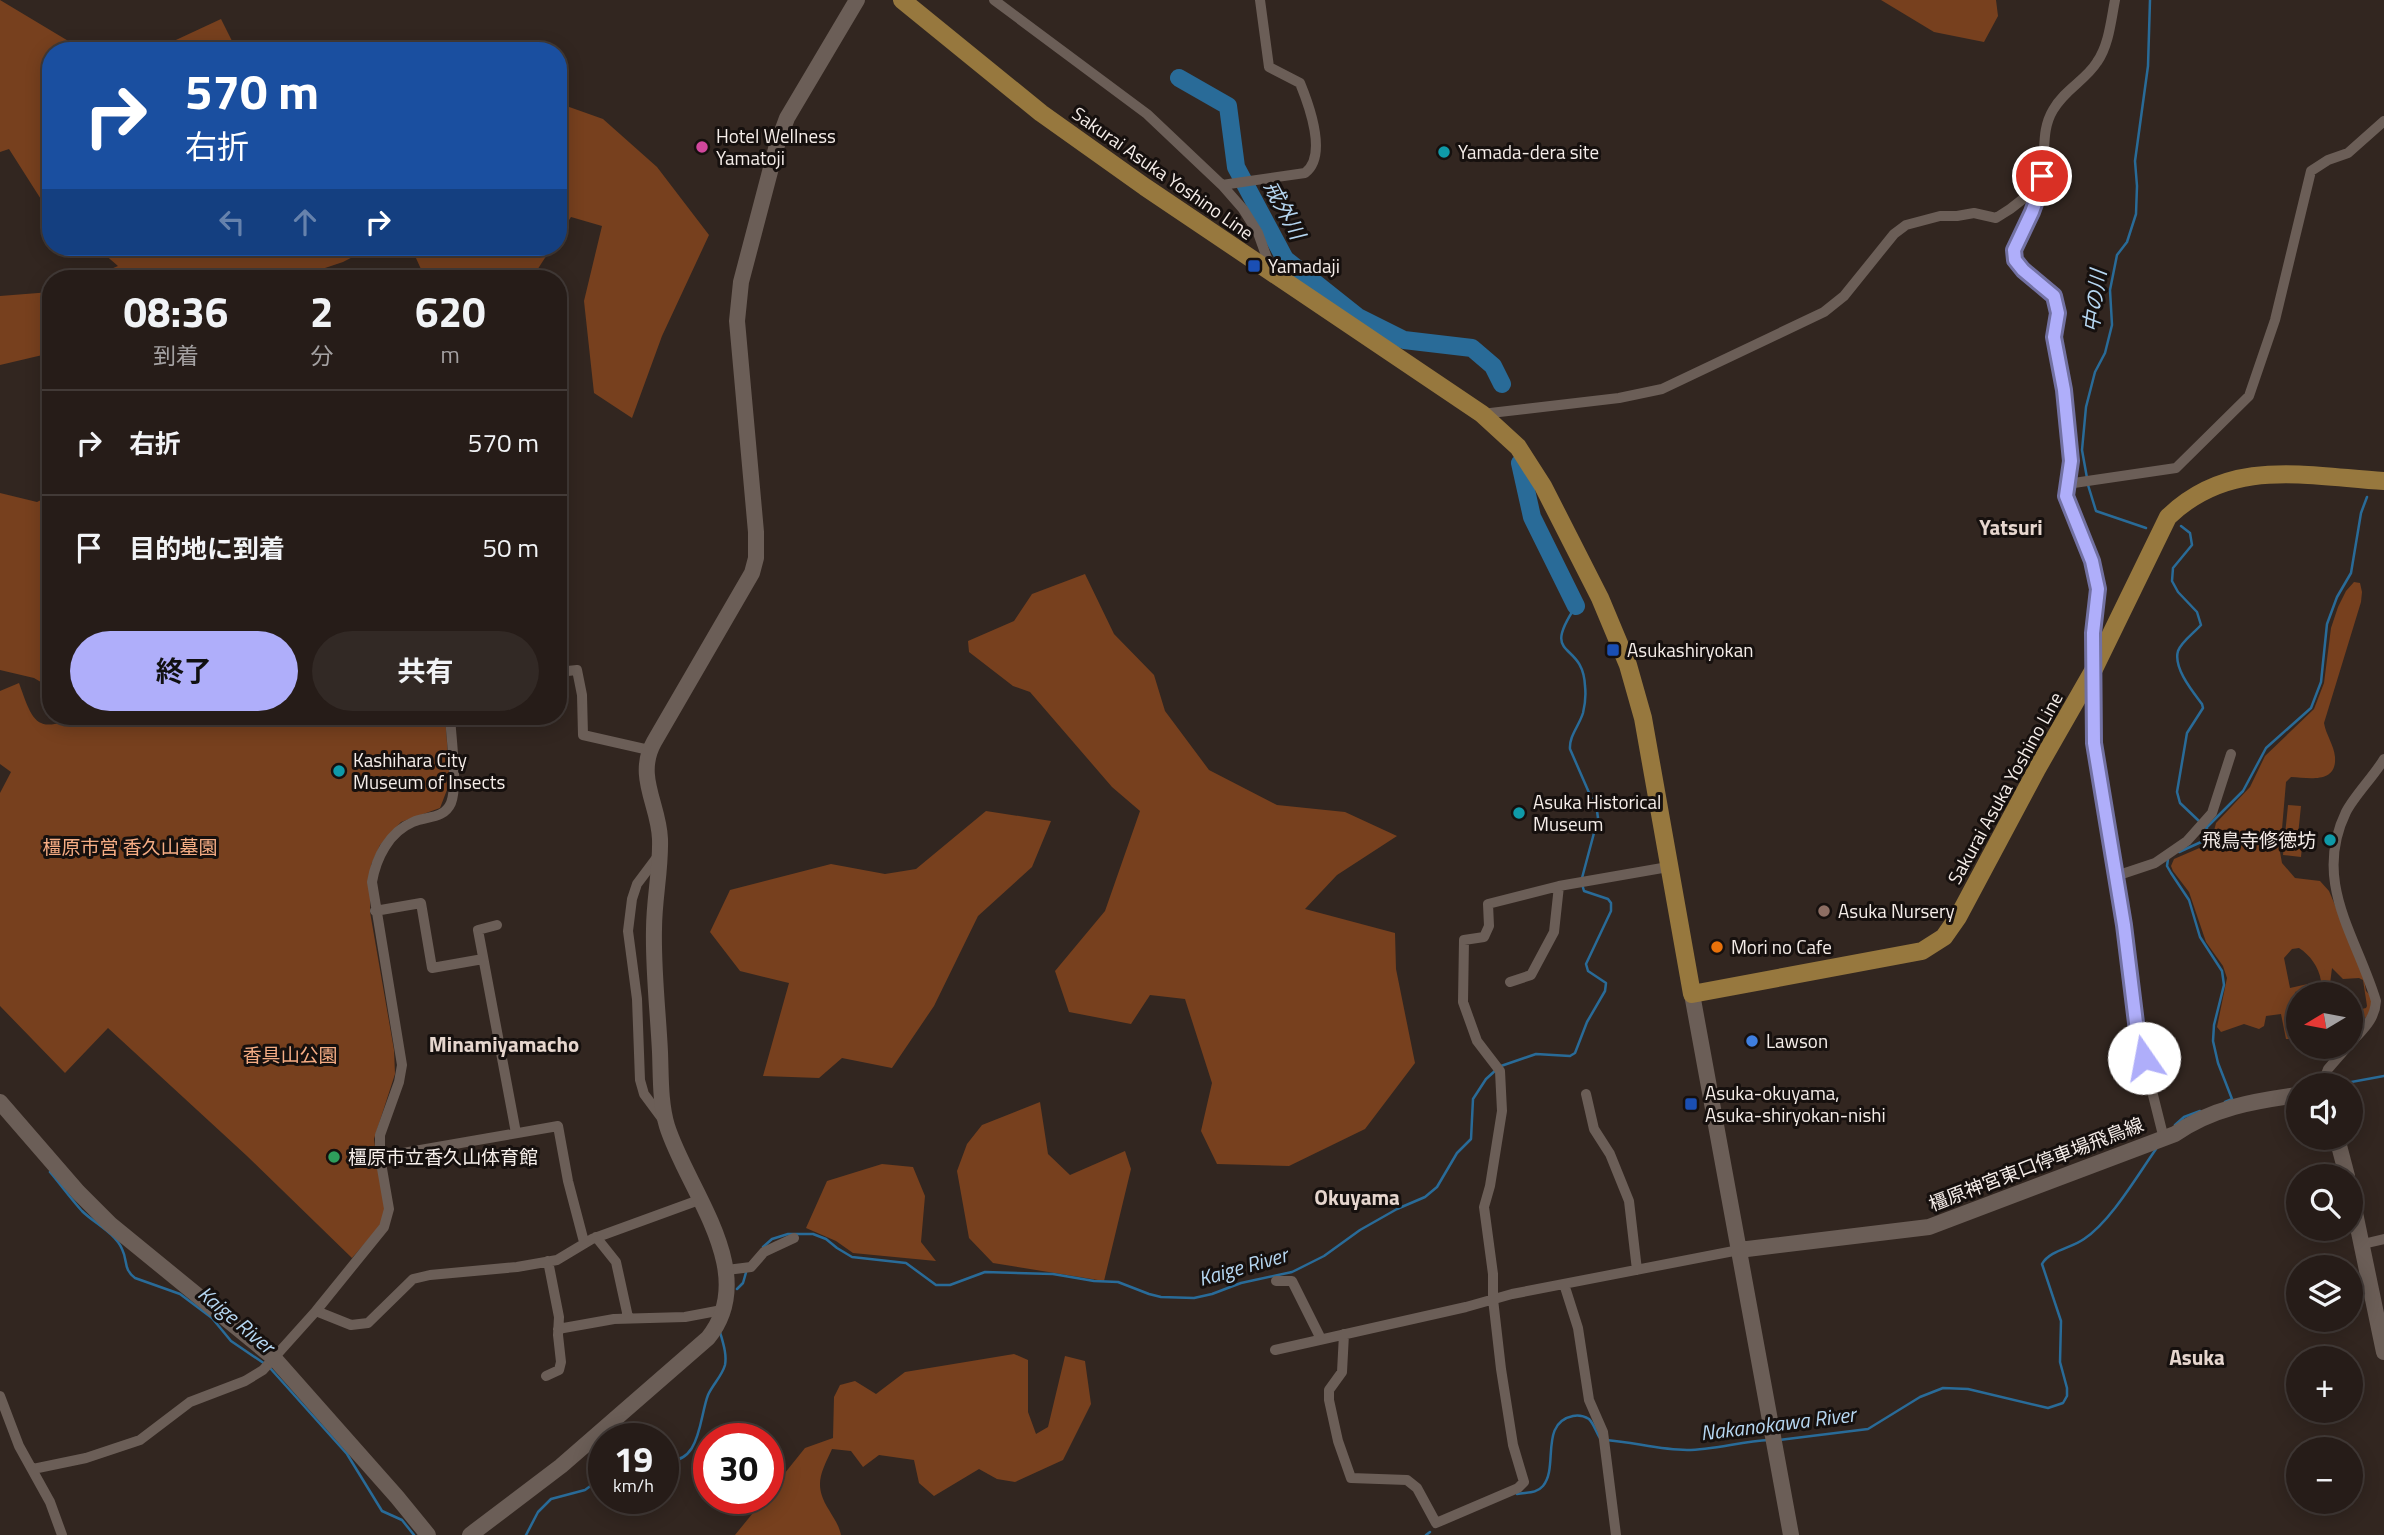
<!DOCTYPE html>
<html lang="ja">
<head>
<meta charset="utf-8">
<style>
	body { margin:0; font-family:"Titillium Web","Noto Sans JP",sans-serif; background:#322925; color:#f1f3f6; height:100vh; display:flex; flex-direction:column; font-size:26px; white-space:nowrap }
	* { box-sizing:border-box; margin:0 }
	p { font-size:23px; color:#a4a1a2 }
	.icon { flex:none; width:38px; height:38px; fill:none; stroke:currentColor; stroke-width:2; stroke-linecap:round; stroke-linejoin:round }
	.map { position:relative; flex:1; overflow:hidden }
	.side { position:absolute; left:42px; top:270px; width:525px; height:455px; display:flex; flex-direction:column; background:#261c18; border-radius:28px; box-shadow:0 4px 18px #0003,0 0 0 2px #423a37 }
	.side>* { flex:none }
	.banner { position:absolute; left:42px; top:42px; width:525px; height:214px; border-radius:28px; box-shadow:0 4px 18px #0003,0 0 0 2px #423a37; background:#1a4fa0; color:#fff; overflow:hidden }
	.needle { width:46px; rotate:260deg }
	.controls { position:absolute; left:2286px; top:982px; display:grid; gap:14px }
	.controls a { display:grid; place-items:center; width:77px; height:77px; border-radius:50%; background:#261c18; box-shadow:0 4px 18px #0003,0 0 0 2px #423a37; font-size:35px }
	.speed { position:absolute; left:588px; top:1423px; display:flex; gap:14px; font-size:35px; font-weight:700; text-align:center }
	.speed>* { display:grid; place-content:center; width:91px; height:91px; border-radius:50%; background:#261c18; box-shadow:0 4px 18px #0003,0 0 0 2px #423a37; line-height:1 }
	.speed small { font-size:18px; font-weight:400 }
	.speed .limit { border:10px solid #d22; background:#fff; color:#111 }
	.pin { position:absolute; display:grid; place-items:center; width:60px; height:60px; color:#fff; margin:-30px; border:4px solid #fff; border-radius:50%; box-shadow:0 2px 7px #0007 }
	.me { position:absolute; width:77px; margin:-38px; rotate:348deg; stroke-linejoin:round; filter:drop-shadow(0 0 5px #0008) }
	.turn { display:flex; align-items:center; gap:24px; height:147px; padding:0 28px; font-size:32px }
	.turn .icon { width:91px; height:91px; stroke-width:2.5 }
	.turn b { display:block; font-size:49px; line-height:60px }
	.lanes { display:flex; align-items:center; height:66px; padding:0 28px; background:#0003; justify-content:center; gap:35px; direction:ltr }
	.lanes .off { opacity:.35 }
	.eta { display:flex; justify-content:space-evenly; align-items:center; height:119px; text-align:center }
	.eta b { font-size:42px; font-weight:700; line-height:49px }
	.primary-button { display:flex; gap:14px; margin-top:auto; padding:14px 28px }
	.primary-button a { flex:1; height:80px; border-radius:42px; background:#afaefa; color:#111; font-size:28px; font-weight:700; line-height:80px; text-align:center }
	.primary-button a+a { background:#322925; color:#f1f3f6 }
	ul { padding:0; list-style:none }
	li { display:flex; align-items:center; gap:21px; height:105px; padding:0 28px; border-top:2px solid #423a37 }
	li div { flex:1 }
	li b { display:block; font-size:26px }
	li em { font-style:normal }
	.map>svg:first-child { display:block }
</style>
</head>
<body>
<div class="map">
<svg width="2384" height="1535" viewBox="0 0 2384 1535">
	<rect width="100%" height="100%" fill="#322620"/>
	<path fill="#77401e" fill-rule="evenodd" d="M0,0L85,51H51V210L44,204L9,149L0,152Z
		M1881,0H1996L1998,16L1984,42L1934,32Z
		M221,19L237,51H148L163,46Z
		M558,103L603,119L657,167L709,235L662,336L632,418L594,393L584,301L602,226L571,217L558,237Z
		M96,247H372L343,262L304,275L305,278H89L118,266Z
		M411,247H552L532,278H425Z
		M51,292V353L0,365V296Z
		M0,493L37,502L51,495V688L34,678L0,670Z
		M1085,574L1114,634L1154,675L1165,711L1209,770L1277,805L1345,812L1397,836L1337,875L1305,909L1395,933L1396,969L1415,1063L1365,1129L1289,1166L1217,1164L1201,1131L1212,1083L1185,999L1150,995L1131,1024L1069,1012L1055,971L1105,911L1140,811L1112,787L1030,692L1013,686L969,652L968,641L1014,621L1032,594Z
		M2354,582L2360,583L2362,592L2361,602L2324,723C2326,735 2334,745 2335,757C2337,784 2309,778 2291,777L2286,782L2280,852L2282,863L2295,878L2320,881L2329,891L2362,968L2366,991L2371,996L2372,1009L2350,1039V1006L2357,1010L2366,1008L2367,1006L2363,980L2359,978L2343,979L2332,968L2330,984L2295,992L2298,1009V1039H2286L2281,1014L2266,1016L2264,1026L2259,1029L2244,1024L2221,1032L2217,1027L2227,978L2223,966L2206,942L2189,892L2173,871L2171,866L2174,859L2211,843L2216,823L2250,787L2265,756L2314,709L2324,683L2331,628L2338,607L2346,591ZM2299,948C2310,955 2319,967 2321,981L2290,988L2284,958L2292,949Z
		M19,683C33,722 36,735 78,716H445L450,782L440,808L401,822L380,845L371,865L370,912L394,1050L395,1074L374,1139L378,1170L387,1209L379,1227L352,1258L247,1156L108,1028L65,1073L0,1006V793L11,772L0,764V691Z
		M2288,805L2301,806L2298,835L2303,836L2301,857L2283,855Z
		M986,811L1051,821L1032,867L978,916L934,1006L892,1068L842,1058L819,1078L763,1076L789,983L740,971L710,932L730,890L831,864L885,874L916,869Z
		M1040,1102L1048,1154L1070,1175L1125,1151L1131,1169L1104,1281L993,1263L969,1238L957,1171L967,1144L982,1125Z
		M882,1164L913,1167L925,1196L921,1242L936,1261L853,1253L836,1241L806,1228L827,1181Z
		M1014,1354L1028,1360V1412L1036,1434L1048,1427L1065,1356L1085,1361L1091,1404L1063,1460L1015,1482L997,1479L979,1469L934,1496L919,1483L914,1460L879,1455L863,1467L851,1451L832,1449C821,1473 813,1485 829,1510C834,1519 839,1525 841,1535H735L765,1498H768V1494L805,1448L833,1438L834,1397L840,1385L855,1381L876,1394L905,1372Z"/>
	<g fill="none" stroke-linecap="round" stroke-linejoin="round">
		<path stroke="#296b98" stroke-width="2.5" d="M2087,478L2082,450L2086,407L2095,372L2105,353L2112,325L2110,290L2117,255L2127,242L2136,214L2137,186L2135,161L2148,66L2150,0
			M2088,485L2096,511L2146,528
			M2181,526L2190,533L2192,545L2173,568L2172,581L2178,592L2197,612L2201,625C2195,632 2181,642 2178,651C2173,668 2193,692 2202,704L2203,708L2187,733L2177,792L2180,803L2199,821
			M1576,606C1539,661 1583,639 1585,686C1586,695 1585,705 1583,713C1579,726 1569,736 1570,749L1597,811L1598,818L1582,878
			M2207,827L2243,791L2266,748L2311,708L2321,682L2327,624L2337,597L2351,573L2361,513L2367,497
			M2179,852L2210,838V833L2204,825
			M2168,859L2167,866L2171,873L2189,900L2200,937L2222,971L2224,985L2214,1025L2213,1041L2218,1063L2232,1099L2225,1102
			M1501,1066L1536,1054L1570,1056L1575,1053L1587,1022L1605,991L1606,983L1588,971L1586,964L1611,911V903L1608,899L1584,891L1582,884
			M2335,1085L2384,1076
			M2175,1125L2184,1117L2200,1111
			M50,1172C61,1185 71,1199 82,1211C94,1223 115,1233 122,1249C128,1261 123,1269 135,1278L180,1294L212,1318L231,1341L265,1364
			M763,1247L772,1239L788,1234H813L826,1239L837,1248L852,1257L906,1263L936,1285H950L985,1272L1053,1274L1094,1281L1118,1282L1149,1294L1161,1297L1194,1298L1212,1294L1241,1283L1292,1272L1324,1256L1360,1230L1397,1209L1425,1197L1437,1187L1457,1153L1471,1139L1473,1099L1486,1079L1496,1070
			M737,1289L743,1283L747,1269
			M270,1368L347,1454L382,1511L402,1520L414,1535
			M1606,1440C1634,1442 1659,1450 1687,1450C1714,1450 1742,1441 1769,1440
			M1779,1440L1868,1429L1920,1397L1943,1388L1968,1389L2048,1408L2063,1403L2067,1396V1388L2060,1362L2061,1321L2042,1264C2050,1250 2072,1248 2084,1239C2111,1221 2137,1176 2156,1149
			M663,1460C701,1467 699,1418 708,1395C713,1384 722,1376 725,1365C727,1354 723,1343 720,1332
			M1517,1494C1527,1492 1536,1494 1543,1486C1559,1467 1539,1423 1573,1416C1578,1415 1584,1416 1589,1419C1594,1424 1596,1432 1600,1438
			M526,1535L538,1512L551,1499L585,1490L604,1476
			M1426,1535L1430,1532"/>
		<path stroke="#296b98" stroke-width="18" d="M1179,78L1228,106L1236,167L1285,259L1358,317L1404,340L1472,348L1493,366L1502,384
			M1520,463L1532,517L1576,606"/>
		<path stroke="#6b5e57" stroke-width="10" d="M994,0L1147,114L1222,185L1243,209L1258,233L1272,272
			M2042,176L2040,189L2032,212L2014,250L2015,260L2023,270L2054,296L2058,313L2054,337L2064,390L2071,461L2066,496L2092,561L2098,589L2093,633L2094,742L2124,925L2137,1031L2164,1139
			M1222,185L1305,173C1328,156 1309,105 1300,83L1269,67L1260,0
			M1482,414L1619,398L1662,389L1824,312L1844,296L1894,234L1906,225L1940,216H1957L1974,213L1996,218C2010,210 2039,190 2042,173C2046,151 2041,130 2053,110C2065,89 2086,80 2097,62C2109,45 2111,20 2115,0
			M2067,484L2176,468L2249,396L2275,320L2311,171L2328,160L2348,153L2384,121
			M558,672L577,670L582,695L583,735L649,750
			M658,856L637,884L632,899L628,931L637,999L640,1080L644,1094L664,1121
			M2116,876L2155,863L2187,841L2212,813L2231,754
			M375,911L421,903L432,968L483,959
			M497,925L478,930L516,1133
			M1510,982L1531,975L1554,932L1559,886
			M2350,1044C2362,1030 2375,1020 2376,1001C2356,935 2312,882 2346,812C2354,796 2374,776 2384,759
			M2322,1085L2328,1069L2348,1046
			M1586,1094L1594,1129L1610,1154L1629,1201L1637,1270
			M380,1157L558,1126L568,1181L584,1242
			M596,1237L616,1262L628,1317
			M2363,1244L2384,1239
			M727,1270L751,1267L764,1252L794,1238
			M1276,1281H1292L1321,1339
			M1564,1284L1578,1328L1589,1400L1603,1432L1616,1535
			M316,1311L351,1325L368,1323L413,1279L430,1275L517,1267L557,1260L592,1239L699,1200
			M558,1329L614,1319L685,1317L722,1310
			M1344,1334L1342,1372L1329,1390V1400L1338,1441L1351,1478L1407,1480L1417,1488L1436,1523L1518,1488L1524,1482L1513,1445L1501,1369L1493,1299V1274L1484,1207L1490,1186L1502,1111L1500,1071L1477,1041L1463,1002L1464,940L1484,937L1489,926L1488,904L1559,886L1668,867
			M1275,1350L1466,1307L1512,1294L1739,1250
			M546,1376L559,1370L561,1362L558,1335L559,1317L548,1261
			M0,1396L19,1446L50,1502L62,1535
			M33,1469L86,1458L140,1440L190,1402L245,1381L263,1370L316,1311L384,1227L389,1209L380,1157V1135L399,1082L402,1065L372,882C376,858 389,832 413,822C427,816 444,819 451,803C458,785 451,737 450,716"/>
		<path stroke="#6b5e57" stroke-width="16" d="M1692,994L1791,1535
			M0,1102L78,1192L110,1224L274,1358L397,1497L428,1535
			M2337,1138L2347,1176
			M2350,1189L2384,1352
			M1739,1250L1929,1227L2175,1134C2212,1108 2254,1101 2298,1095
			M470,1535L561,1466L708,1338C761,1273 687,1190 667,1126C660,1103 661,1076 660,1052C658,1011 653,970 654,929C654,899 661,869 660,839C659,805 635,776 654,742L752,573L756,558V532L737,321L741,282L777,145L787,118L857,0"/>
		<path stroke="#97783e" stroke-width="18" d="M902,0L1041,113L1145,187L1482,414L1518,447L1543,486L1600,598L1628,665L1643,718L1692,994L1922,951L1944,937L1958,917L2037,769L2093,671L2168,517C2230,457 2305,476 2384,481"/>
	</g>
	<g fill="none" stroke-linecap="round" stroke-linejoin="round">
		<g stroke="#7271a2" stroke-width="18">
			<path id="route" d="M2042,176L2040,190L2032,212L2014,250L2015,260L2023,270L2054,296L2058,313L2054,337L2064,390L2071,461L2066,496L2092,561L2098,589L2093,633L2094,743L2124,925L2137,1031L2144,1058"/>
		</g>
		<use href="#route" stroke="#afaefa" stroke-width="12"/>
	</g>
	<circle fill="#d1479c" stroke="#16100e" stroke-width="2.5" cx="702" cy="147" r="7"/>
	<g fill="#0f9aa8" stroke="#16100e" stroke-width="2.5">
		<circle cx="1444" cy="152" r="7"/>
		<circle cx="339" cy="771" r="7"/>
		<circle cx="1519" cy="813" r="7"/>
		<circle cx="2330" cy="840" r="7"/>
	</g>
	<g fill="#1a4fb4" stroke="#16100e" stroke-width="2.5">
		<rect x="1247" y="259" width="14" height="14" rx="3.5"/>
		<rect x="1606" y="643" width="14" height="14" rx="3.5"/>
		<rect x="1684" y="1097" width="14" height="14" rx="3.5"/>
	</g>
	<circle fill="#8d6e63" stroke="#16100e" stroke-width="2.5" cx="1824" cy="911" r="7"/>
	<circle fill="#e8710a" stroke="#16100e" stroke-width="2.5" cx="1717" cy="947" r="7"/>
	<circle fill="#3f7fe0" stroke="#16100e" stroke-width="2.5" cx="1752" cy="1041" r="7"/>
	<circle fill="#2e9e5b" stroke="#16100e" stroke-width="2.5" cx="334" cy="1157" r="7"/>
	<g text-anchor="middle" stroke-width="6" stroke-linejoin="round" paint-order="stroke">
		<g font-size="19" fill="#f5ede9" stroke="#16100e" text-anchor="start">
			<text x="716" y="143">Hotel Wellness<tspan x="716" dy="22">Yamatoji</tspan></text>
			<text x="1458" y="159">Yamada-dera site</text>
			<text x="1268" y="273">Yamadaji</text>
			<text x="1627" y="657">Asukashiryokan</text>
			<text x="353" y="767">Kashihara City<tspan x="353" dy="22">Museum of Insects</tspan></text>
			<text x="1533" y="809">Asuka Historical<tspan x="1533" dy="22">Museum</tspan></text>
			<text x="2316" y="847" text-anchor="end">飛鳥寺修徳坊</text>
			<text x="1838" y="918">Asuka Nursery</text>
			<text x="1731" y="954">Mori no Cafe</text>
			<text x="1766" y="1048">Lawson</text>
			<text x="1705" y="1100">Asuka-okuyama,<tspan x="1705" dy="22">Asuka-shiryokan-nishi</tspan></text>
			<text x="348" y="1164">橿原市立香久山体育館</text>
		</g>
		<g font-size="19" fill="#f5ede9" stroke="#16100e">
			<text transform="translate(1163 173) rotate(35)" y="7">Sakurai Asuka Yoshino Line</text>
			<text transform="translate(2005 788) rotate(-61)" y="7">Sakurai Asuka Yoshino Line</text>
			<text transform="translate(2036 1164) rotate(-21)" y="7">橿原神宮東口停車場飛鳥線</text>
		</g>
		<g font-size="19" fill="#f6ad84" stroke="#16100e">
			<text x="130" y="854">橿原市営 香久山墓園</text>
			<text x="290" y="1062">香具山公園</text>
		</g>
		<g font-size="21" font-style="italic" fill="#b5d6f1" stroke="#16100e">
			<text transform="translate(1284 210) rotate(62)" y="7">戒外川</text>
			<text transform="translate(2095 301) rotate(-83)" y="7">中の川</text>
			<text transform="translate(1243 1267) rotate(-16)" y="7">Kaige River</text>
			<text transform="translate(236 1320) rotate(40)" y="7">Kaige River</text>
			<text transform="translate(1778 1424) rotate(-7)" y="7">Nakanokawa River</text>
		</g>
		<g font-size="21" font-weight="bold" fill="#e6d6ce" stroke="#16100e">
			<text x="2011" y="535">Yatsuri</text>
			<text x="504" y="1052">Minamiyamacho</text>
			<text x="1357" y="1205">Okuyama</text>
			<text x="2197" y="1365">Asuka</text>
		</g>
	</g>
</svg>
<div class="controls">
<a><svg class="needle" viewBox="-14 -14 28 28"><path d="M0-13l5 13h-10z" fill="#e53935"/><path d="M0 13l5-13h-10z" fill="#a4a1a2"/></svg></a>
<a><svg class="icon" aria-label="sound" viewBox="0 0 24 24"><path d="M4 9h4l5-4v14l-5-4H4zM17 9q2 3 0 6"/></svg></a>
<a><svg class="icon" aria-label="search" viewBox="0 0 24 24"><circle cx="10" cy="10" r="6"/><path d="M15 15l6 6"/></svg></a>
<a><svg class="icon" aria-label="layers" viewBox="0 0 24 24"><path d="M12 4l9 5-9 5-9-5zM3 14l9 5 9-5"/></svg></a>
<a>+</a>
<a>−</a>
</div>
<div class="speed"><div>19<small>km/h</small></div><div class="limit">30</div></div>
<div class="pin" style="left:2042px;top:176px;background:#d93025"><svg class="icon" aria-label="arrive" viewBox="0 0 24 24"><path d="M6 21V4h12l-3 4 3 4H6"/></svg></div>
<svg class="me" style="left:2144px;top:1058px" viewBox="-20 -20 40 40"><circle r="19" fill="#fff"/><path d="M0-13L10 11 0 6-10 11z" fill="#afaefa"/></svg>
<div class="banner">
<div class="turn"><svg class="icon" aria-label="right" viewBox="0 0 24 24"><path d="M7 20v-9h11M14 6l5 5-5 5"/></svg><div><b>570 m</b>右折</div></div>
<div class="lanes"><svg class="icon off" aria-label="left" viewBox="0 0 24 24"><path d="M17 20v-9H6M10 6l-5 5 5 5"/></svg><svg class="icon off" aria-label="ahead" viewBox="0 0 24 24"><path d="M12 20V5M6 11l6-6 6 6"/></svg><svg class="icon" aria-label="right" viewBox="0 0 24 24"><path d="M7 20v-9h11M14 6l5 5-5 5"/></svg></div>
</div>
<section class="side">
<div class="eta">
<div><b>08:36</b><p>到着</p></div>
<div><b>2</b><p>分</p></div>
<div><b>620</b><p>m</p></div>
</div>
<ul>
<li><svg class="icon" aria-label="right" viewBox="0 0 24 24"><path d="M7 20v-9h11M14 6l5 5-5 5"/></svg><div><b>右折</b></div><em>570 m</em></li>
<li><svg class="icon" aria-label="arrive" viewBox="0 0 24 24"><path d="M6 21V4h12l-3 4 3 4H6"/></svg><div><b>目的地に到着</b></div><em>50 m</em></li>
</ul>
<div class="primary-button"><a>終了</a><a>共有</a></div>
</section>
</div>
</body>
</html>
